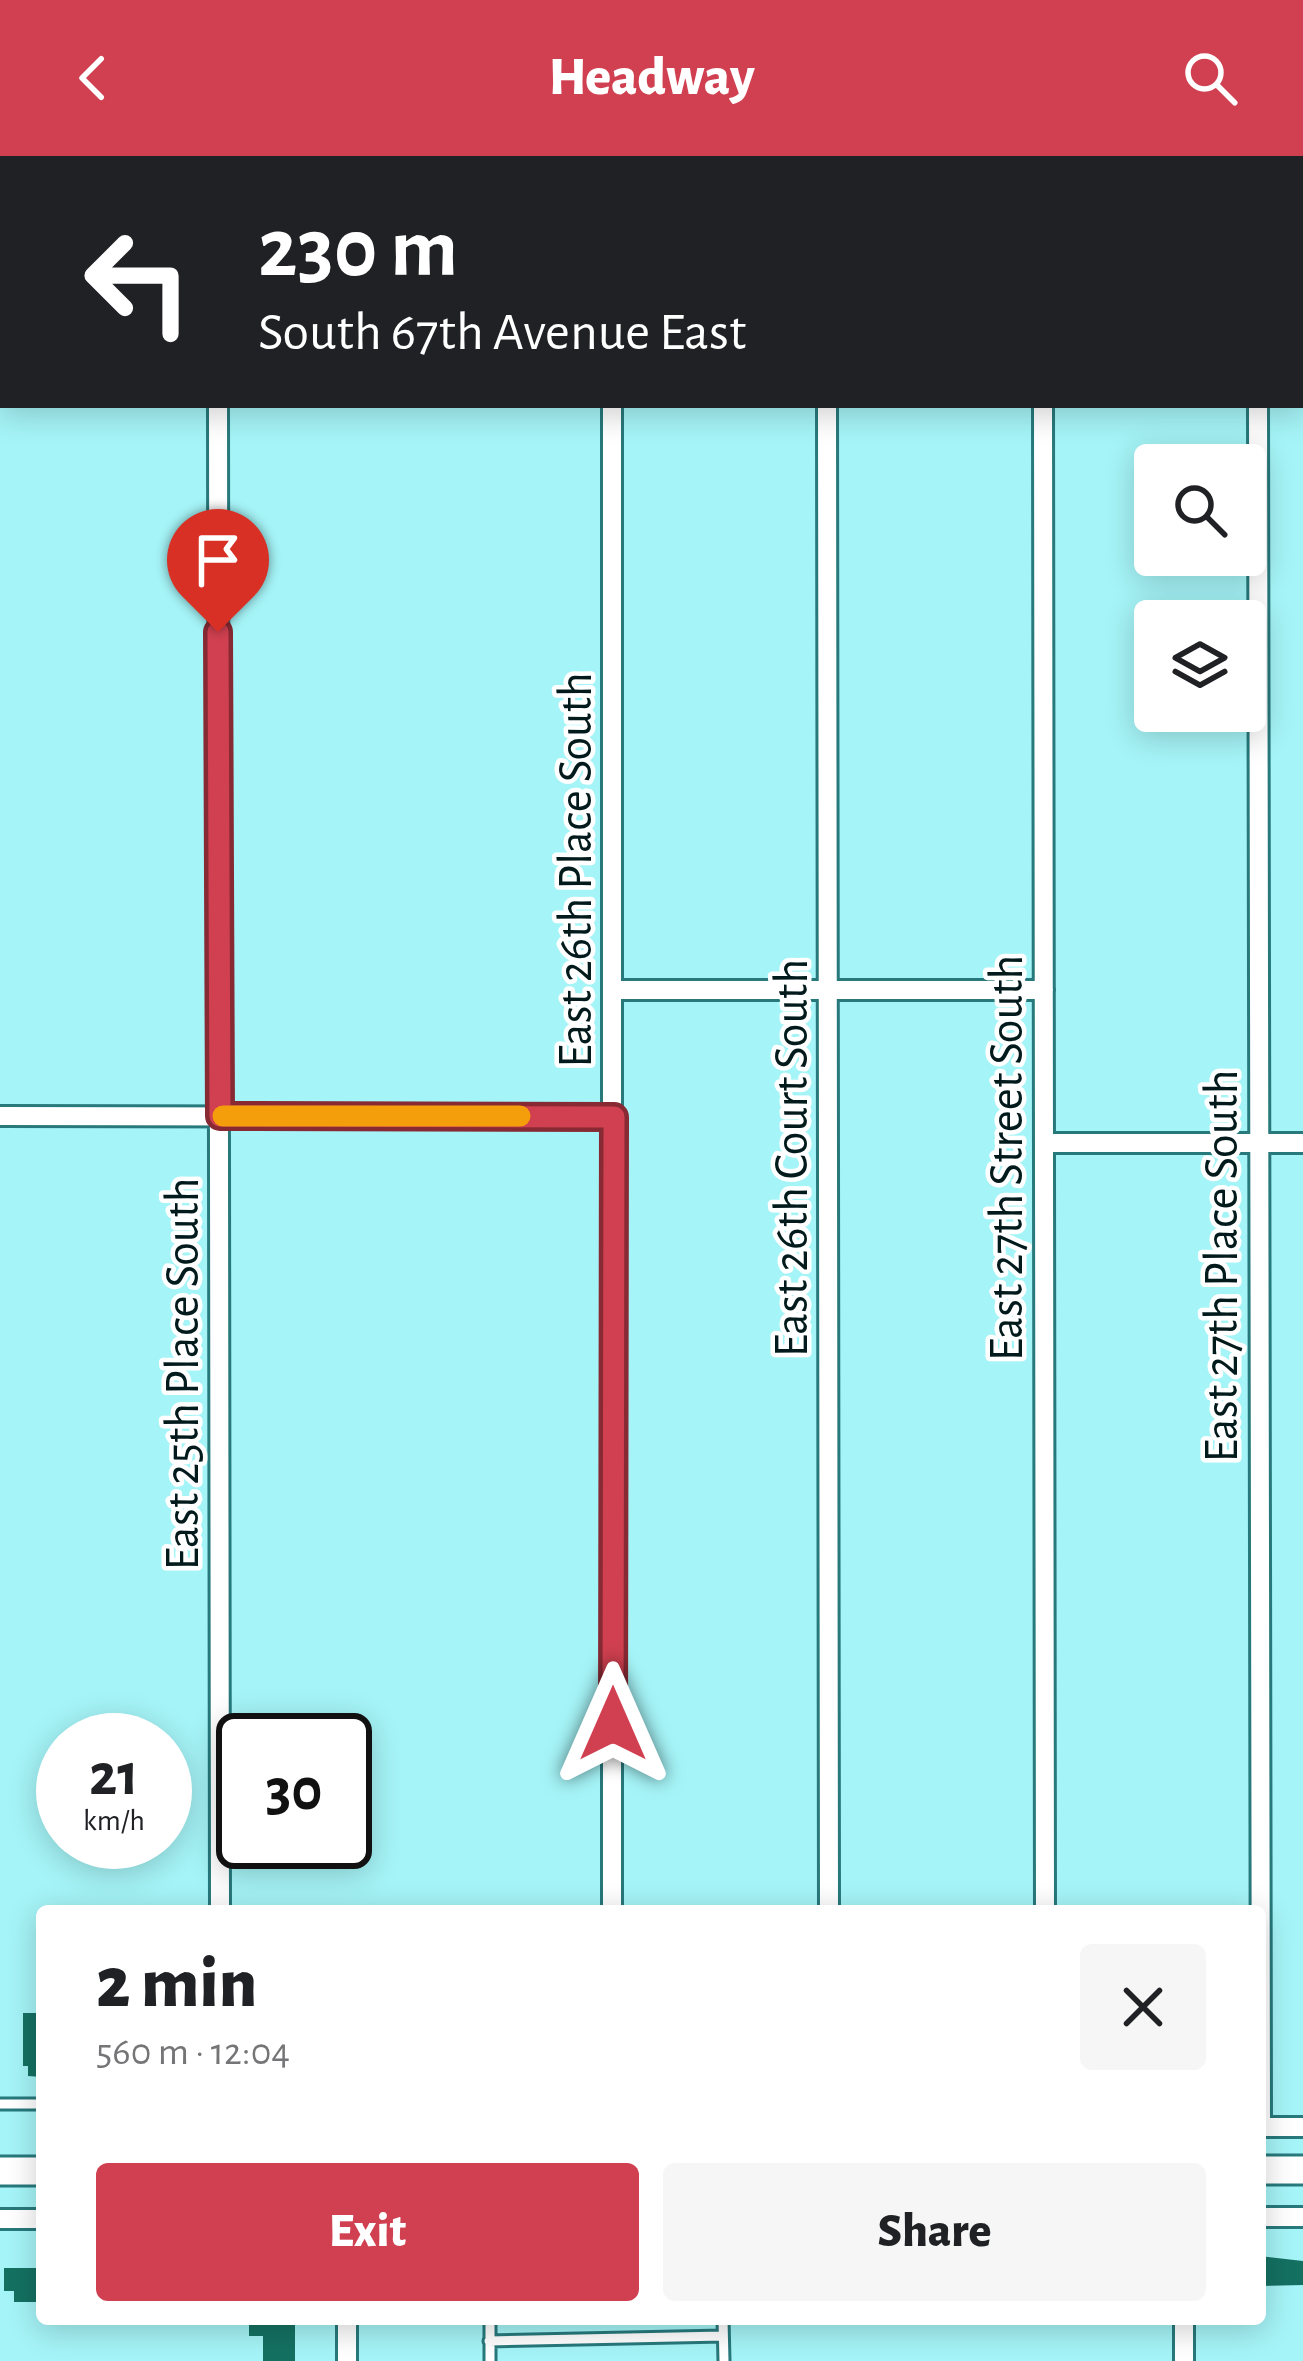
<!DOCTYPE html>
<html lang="en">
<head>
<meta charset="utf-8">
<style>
	body { margin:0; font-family:"Alegreya Sans",sans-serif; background:#f6f6f6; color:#202124; height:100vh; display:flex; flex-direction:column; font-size:45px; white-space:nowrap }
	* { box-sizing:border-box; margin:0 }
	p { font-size:39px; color:#757577 }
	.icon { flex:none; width:66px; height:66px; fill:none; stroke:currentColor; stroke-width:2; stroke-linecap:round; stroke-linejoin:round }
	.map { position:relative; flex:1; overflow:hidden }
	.sheet { position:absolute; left:36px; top:1749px; width:1230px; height:420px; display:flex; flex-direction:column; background:#fff; border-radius:12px; box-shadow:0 6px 30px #0003 }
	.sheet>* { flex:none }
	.banner { position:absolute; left:0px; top:0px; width:1305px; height:252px; box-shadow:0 6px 30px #0003; background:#202124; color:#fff; overflow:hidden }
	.controls { position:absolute; left:1134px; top:288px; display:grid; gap:24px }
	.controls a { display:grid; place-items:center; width:132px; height:132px; border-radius:12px; background:#fff; box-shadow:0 6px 30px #0003; font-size:60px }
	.speed { position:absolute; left:36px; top:1557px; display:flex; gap:24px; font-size:60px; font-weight:700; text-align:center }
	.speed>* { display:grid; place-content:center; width:156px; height:156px; border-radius:50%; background:#fff; box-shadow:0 6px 30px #0003; line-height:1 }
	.speed small { font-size:30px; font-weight:400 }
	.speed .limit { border:6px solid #111; border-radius:18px; background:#fff; color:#111 }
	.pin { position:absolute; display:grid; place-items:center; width:102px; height:102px; color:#fff; margin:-123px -51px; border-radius:50% 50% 50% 0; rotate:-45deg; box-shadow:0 0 12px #0007 }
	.pin .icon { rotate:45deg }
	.me { position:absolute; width:132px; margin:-66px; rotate:0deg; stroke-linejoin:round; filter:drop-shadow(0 0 9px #0008) }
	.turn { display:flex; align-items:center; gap:42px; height:252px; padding:0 60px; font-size:54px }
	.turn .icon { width:156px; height:156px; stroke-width:2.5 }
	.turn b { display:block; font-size:84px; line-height:102px }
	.round { display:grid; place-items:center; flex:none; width:126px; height:126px; border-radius:12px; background:#f6f6f6 }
	.head { display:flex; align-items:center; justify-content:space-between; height:204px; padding:0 60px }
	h1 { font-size:72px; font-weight:800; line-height:90px }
	.action { display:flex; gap:24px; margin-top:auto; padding:24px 60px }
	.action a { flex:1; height:138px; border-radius:12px; background:#d04050; color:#fff; font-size:48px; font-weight:800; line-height:138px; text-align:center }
	.action a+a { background:#f6f6f6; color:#202124 }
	header { display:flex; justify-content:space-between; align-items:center; height:156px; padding:0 60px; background:#d04050; color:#fff; font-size:54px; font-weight:800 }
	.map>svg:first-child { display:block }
</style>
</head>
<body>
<header><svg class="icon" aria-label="back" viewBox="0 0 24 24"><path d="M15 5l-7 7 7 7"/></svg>Headway<svg class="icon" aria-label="search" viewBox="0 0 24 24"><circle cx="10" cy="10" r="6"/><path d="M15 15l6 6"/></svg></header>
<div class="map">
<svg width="1303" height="2205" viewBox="0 0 1303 2205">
	<rect width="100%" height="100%" fill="#a5f4f7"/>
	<path fill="#147162" d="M23,1857H42V1921L28,1920V1910H23Z
		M1260,2100L1303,2105V2129L1260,2130Z
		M4,2112H42L37,2146H14V2135H4Z
		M249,2163H295V2205H263V2180H249Z"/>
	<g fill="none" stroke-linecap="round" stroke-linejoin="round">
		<g stroke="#27797c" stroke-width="15">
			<path id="service" d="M0,1948H42
				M490,2163V2205
				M723,2163L724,2205
				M489,2185L723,2180"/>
		</g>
		<g stroke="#27797c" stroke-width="24">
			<path id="minor" d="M217,0V3
				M612,0V3
				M827,0V3
				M1042,0V3
				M1258,0V3
				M218,249L220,1755
				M612,249V1755
				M827,249L829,1755
				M1043,249L1045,1755
				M1258,249L1261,1971
				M613,834H1044
				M0,960L613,961
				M1044,987H1303
				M1260,1971H1303
				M1260,2061H1303
				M0,2063H42
				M347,2163V2205
				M1184,2163V2205"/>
		</g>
		<g stroke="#27797c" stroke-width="33">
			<path id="secondary" d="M1260,2014H1303
				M0,2015H42"/>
		</g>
		<use href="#service" stroke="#fff" stroke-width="9"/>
		<use href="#minor" stroke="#fff" stroke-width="18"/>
		<use href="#secondary" stroke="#fff" stroke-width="27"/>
	</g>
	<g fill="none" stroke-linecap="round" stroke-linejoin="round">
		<g stroke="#872a34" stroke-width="30">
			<path id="route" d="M218,476L220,960L614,961L613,1568"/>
		</g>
		<use href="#route" stroke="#d04050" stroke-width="21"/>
		<path stroke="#f59e0b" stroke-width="21" d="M223,960H520"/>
	</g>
	<g text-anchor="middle" stroke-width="9" stroke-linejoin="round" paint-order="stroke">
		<g font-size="48" fill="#021a1b" stroke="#fff">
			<text transform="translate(574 714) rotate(-90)" y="17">East 26th Place South</text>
			<text transform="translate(790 1002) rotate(-90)" y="17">East 26th Court South</text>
			<text transform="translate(1005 1002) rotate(-90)" y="17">East 27th Street South</text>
			<text transform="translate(1220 1110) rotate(-90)" y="17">East 27th Place South</text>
			<text transform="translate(181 1218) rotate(-90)" y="17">East 25th Place South</text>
		</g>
	</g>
</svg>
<div class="controls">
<a><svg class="icon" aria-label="search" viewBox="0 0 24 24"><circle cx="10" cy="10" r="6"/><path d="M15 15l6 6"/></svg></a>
<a><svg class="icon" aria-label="layers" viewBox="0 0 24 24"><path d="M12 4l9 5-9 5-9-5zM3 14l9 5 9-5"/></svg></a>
</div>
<div class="speed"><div>21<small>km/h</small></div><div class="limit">30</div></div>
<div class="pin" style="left:218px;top:476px;background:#d93025"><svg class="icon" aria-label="arrive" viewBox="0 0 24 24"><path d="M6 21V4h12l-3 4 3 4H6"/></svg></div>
<svg class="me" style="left:613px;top:1568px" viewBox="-20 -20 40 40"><path d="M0-17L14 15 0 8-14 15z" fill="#d04050" stroke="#fff" stroke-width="4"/></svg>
<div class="banner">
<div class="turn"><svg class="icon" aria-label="left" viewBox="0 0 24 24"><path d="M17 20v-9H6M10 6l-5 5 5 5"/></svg><div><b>230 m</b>South 67th Avenue East</div></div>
</div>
<section class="sheet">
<div class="head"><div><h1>2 min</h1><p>560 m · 12:04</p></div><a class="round"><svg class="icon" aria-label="close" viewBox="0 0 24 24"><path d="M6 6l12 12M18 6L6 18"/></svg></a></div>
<div class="action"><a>Exit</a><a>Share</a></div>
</section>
</div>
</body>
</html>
